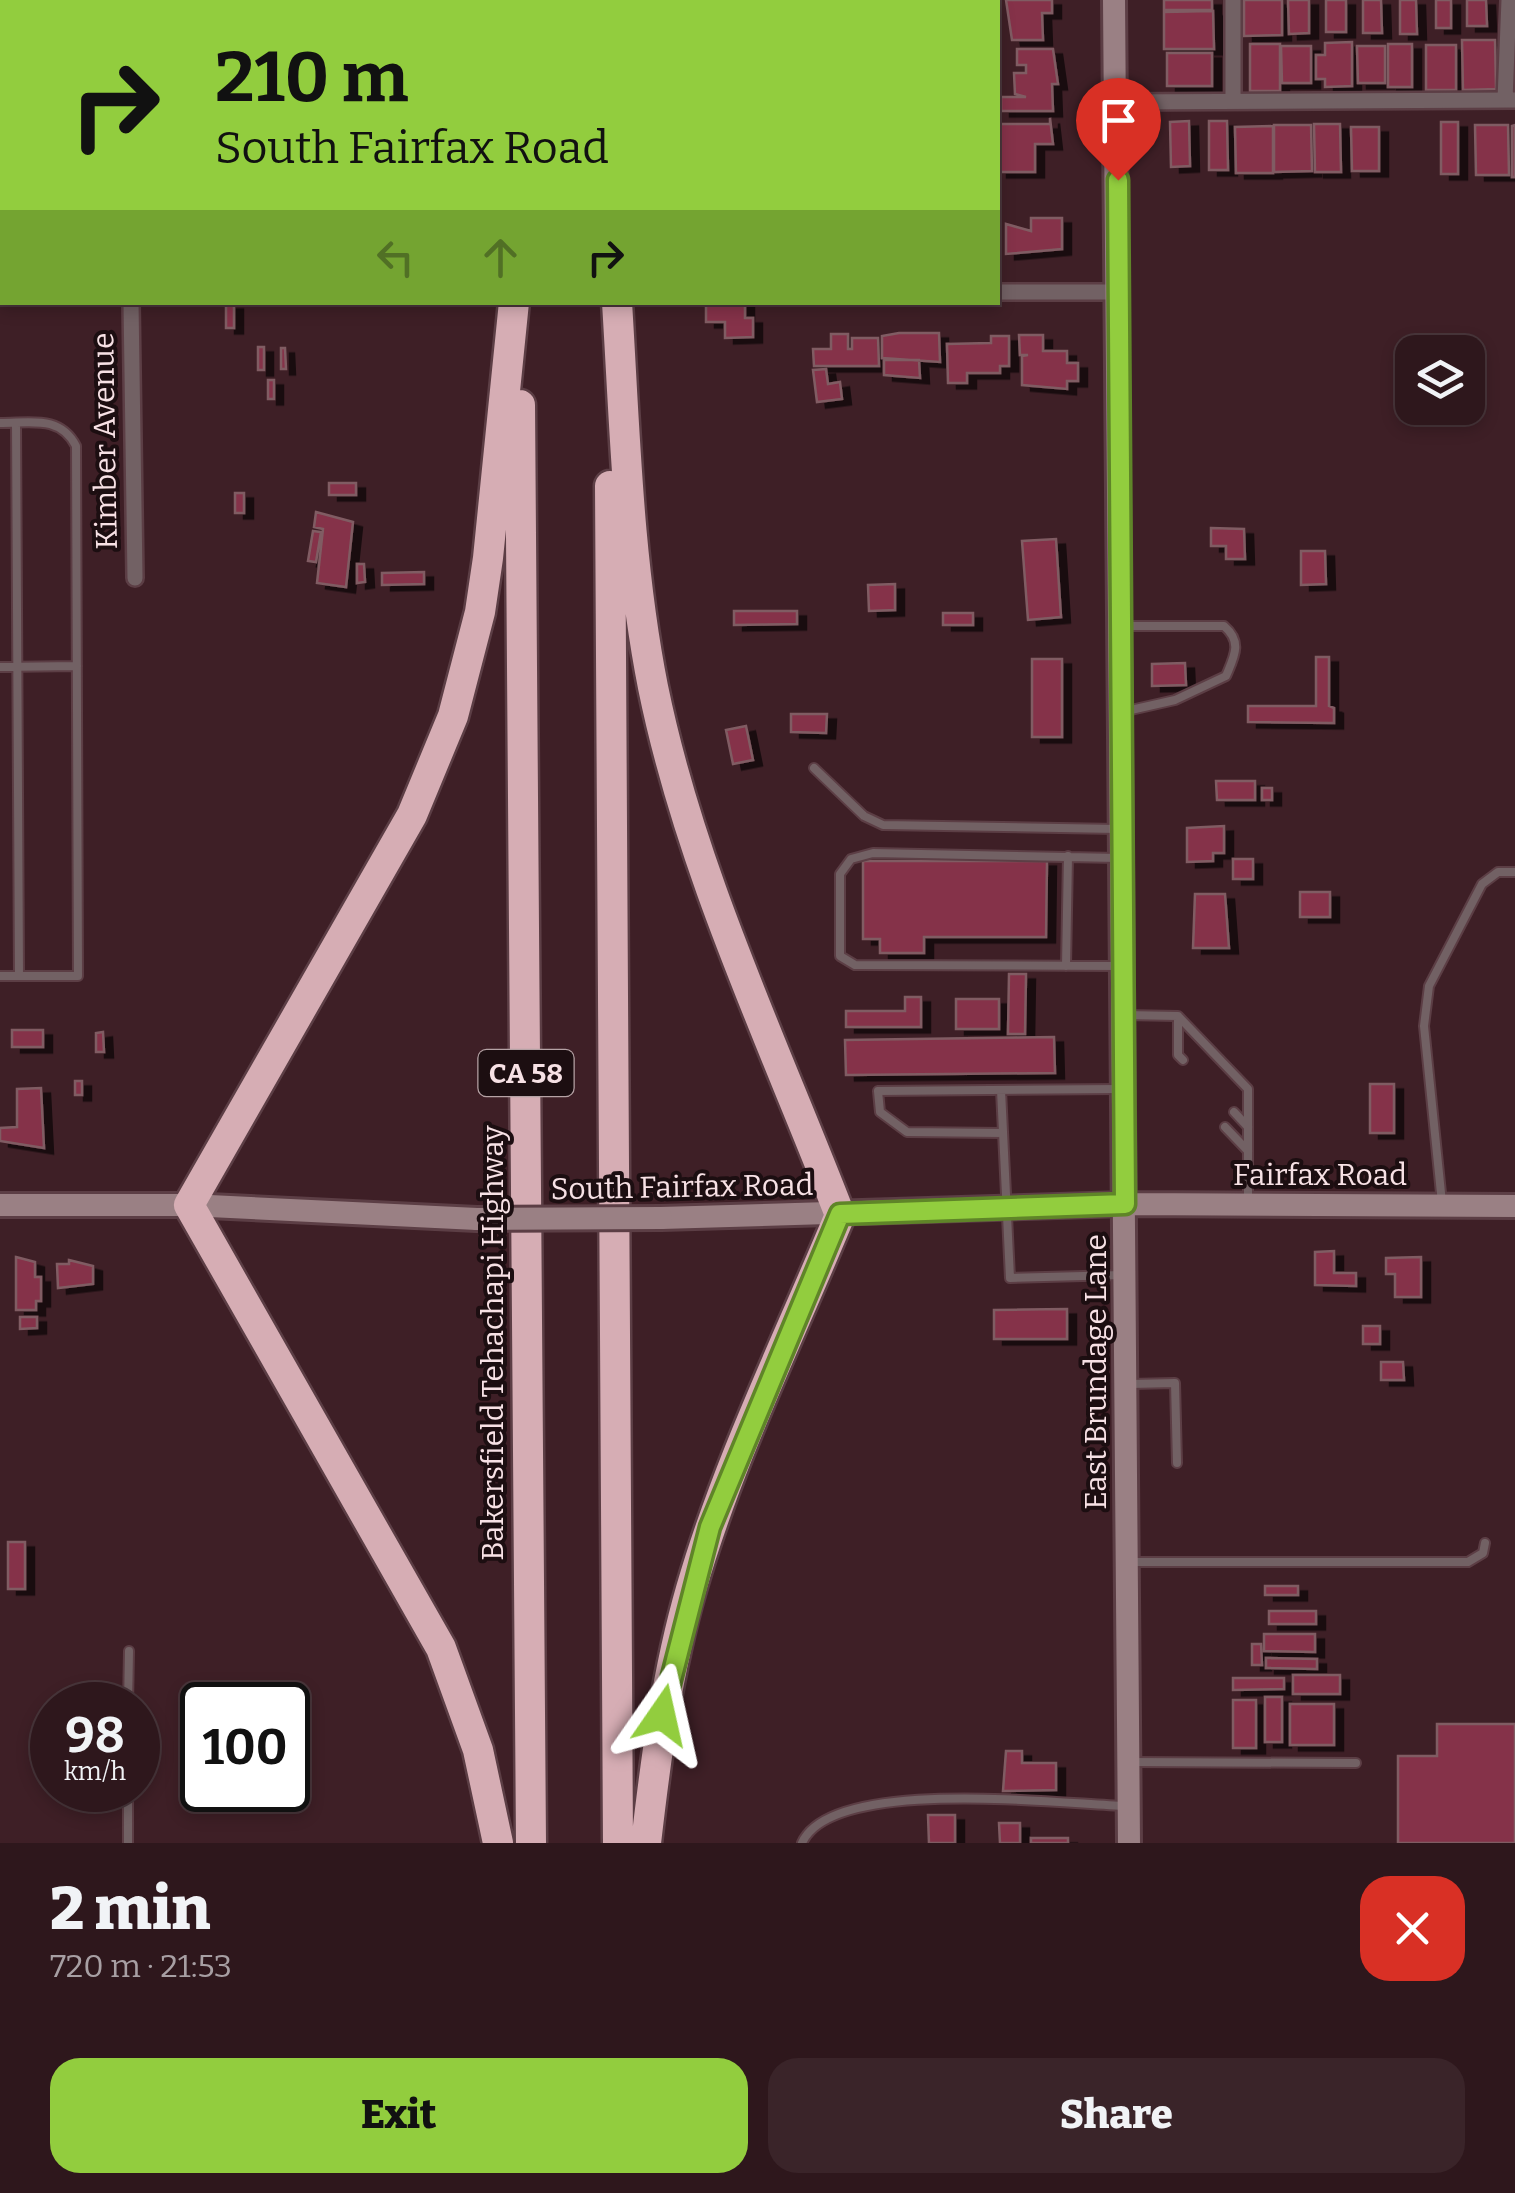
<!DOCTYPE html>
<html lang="en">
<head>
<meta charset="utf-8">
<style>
	body { margin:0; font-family:Bitter,serif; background:#3a2429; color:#f1f3f6; height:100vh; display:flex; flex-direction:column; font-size:38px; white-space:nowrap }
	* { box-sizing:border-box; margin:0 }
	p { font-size:32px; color:#a79fa3 }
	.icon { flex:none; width:55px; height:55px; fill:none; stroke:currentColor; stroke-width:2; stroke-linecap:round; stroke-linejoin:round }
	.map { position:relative; height:1843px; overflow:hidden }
	.sheet { display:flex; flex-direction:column; background:#2e171c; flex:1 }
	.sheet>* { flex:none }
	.top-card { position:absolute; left:0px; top:0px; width:1000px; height:305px; box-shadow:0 5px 15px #0003,0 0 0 2px #49363b; background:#92cd3e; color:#111; overflow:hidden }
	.tools { position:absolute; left:1395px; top:335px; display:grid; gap:20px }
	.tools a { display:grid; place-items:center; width:90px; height:90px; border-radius:20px; background:#2e171c; box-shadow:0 5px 15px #0003,0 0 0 2px #49363b; font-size:50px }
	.speed { position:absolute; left:30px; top:1682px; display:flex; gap:20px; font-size:50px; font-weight:700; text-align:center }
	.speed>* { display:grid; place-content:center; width:130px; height:130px; border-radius:50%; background:#2e171c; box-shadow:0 5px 15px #0003,0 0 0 2px #49363b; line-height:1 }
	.speed small { font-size:25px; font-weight:400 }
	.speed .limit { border:5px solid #111; border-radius:15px; background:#fff; color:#111 }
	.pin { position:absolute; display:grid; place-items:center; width:85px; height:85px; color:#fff; margin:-102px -42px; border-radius:50% 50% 50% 0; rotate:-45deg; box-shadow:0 0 10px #0007 }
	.pin .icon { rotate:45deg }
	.me { position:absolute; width:110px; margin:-55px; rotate:11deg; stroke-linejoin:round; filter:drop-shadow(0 0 8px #0008) }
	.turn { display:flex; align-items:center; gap:35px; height:210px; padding:0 50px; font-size:45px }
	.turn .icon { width:130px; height:130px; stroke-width:2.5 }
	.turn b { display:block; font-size:70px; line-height:85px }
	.lanes { display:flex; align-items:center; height:95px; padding:0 50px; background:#0003; justify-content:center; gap:50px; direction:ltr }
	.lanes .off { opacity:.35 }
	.round { display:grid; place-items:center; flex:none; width:105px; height:105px; border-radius:30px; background:#3a2429 }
	.headline { display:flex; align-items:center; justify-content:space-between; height:170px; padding:0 50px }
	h1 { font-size:60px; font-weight:800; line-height:75px }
	.cta { display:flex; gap:20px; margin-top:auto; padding:20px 50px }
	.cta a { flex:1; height:115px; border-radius:30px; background:#92cd3e; color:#111; font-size:40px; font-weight:800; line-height:115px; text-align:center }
	.cta a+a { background:#3a2429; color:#f1f3f6 }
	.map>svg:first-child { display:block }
</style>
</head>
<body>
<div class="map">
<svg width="1515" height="1843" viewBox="0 0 1515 1843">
	<defs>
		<filter id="shadow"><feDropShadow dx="9" dy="5.5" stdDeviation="0" flood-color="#0009"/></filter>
	</defs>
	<rect width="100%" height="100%" fill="#3e1f26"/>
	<path fill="#853248" stroke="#805c63" stroke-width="2.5" filter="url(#shadow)" d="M888,0H931V2H888Z
		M1006,0H1052V13H1042L1043,40H1012Z
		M1164,0H1212V10H1164Z
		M1244,0H1282V35L1244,36Z
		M1288,0H1309V33L1289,34Z
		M1326,0H1346V32H1326Z
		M1363,0H1381L1382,33H1363Z
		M1400,0H1416L1417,34H1400Z
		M1436,0H1451V28H1436Z
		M1467,0H1486L1487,26H1467Z
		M1213,11L1214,49H1164V12Z
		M1462,40H1495L1496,89L1463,90Z
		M1352,42V86L1325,87V79H1316V55H1325V43Z
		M1250,44H1280V91H1250Z
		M1388,44H1412V87H1388Z
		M1426,45H1456V90H1426Z
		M1281,46H1311V83H1282Z
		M1357,46H1385V83H1358Z
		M1017,49H1053L1058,84H1052L1053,111H1001V97H1026L1015,94L1014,73H1026V65H1017Z
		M1167,53H1212V86H1167Z
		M1050,118L1053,144H1035V172H998V124H1050Z
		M1189,121L1190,166L1171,167L1170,122Z
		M1209,121H1227L1228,170H1209Z
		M1441,122H1458V174H1441Z
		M1314,124H1340L1341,172H1315Z
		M1274,125H1311L1312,171L1274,172Z
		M1475,125H1508L1509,175H1476Z
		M1515,125V177H1512V126Z
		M1273,126V173H1236L1235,127Z
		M1351,127H1379V171H1352Z
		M1031,218H1062V249L1006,254V224L1031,231Z
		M706,302H745V318H753V337L725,338V322H706Z
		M226,304H234V328H226Z
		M899,333H939L940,362L882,358V336Z
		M831,334H848V349H852V338H878L879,366H814L813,349H831Z
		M1019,335H1043V351H1067V363H1078V381H1067V389L1022,385V356L1028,355H1020Z
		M991,336H1009V366H1000V373H967V383H948L947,344L991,343Z
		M258,347H264V370H258Z
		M281,348H285L286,369H281Z
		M884,360H919L920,378L884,375Z
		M826,369L828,384L840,382L842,399L817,402L813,370Z
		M268,380H274V399H268Z
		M329,483H356V495H329Z
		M235,493H244V513H235Z
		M316,512L353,522L346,587L317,583L323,529L314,527Z
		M1211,528L1244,529L1245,559H1226V546H1211Z
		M313,531L321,532L316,562L308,561Z
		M1056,539L1061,617L1028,620L1022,541Z
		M1301,551H1325L1326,584L1301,585Z
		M357,564H364L365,582L357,583Z
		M424,572V584L382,585V573Z
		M895,584V610L869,611L868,585Z
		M734,611H797V624L734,625Z
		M943,613H973V625H943Z
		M1316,657H1329V706L1334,708V723L1248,722V706H1316Z
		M1032,659H1062V737H1032Z
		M1185,663L1186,685L1152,686V664Z
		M791,714H827L826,733L791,732Z
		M746,726L753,760L733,764L726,730Z
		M1216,781H1255V800H1217Z
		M1262,788H1272V800H1262Z
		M1224,826V853H1213V861L1187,862V828Z
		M1233,859H1253V879H1233Z
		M863,861H1047L1046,937H924V953H880V939H863Z
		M1300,892H1330V917H1300Z
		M1195,894H1225L1229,948H1193Z
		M1009,974H1026L1025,1034H1008Z
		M905,997H921V1027H846V1011H905Z
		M956,999H999V1029H956Z
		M12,1030H43V1047H12Z
		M103,1032L104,1052H96V1033Z
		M1054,1037L1055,1073L846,1075L845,1040Z
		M75,1081H82V1095H75Z
		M1370,1084H1394V1133H1370Z
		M41,1088L44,1148L0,1141V1128L17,1127V1089Z
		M1334,1251V1273H1356V1286L1315,1285V1252Z
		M16,1257L35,1262V1277H41V1301H36V1310H16Z
		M1421,1257V1297H1395V1274H1386V1258Z
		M69,1260L93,1266V1284L58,1288L57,1264H69Z
		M1067,1309V1339H994V1310Z
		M20,1317H37V1328L20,1329Z
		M1363,1326H1380V1344H1363Z
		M1381,1362H1403L1404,1380H1381Z
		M8,1542H25V1589H8Z
		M1265,1586H1298V1595H1265Z
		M1269,1611H1316V1624H1269Z
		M1264,1634H1315V1652L1264,1651Z
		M1252,1644H1261L1262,1665H1252Z
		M1266,1658L1317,1659V1669L1266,1668Z
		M1293,1675H1340V1694H1293Z
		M1233,1678H1284V1689L1233,1690Z
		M1265,1697H1282V1742H1265Z
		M1233,1700H1256V1748H1233Z
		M1290,1704H1334V1745H1290Z
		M1437,1724H1515V1843H1398V1756H1437Z
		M1006,1751H1022V1763H1056V1790L1003,1791Z
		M928,1815H955V1843H929Z
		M999,1823H1020V1843H1000Z
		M1031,1838H1068V1843H1031Z"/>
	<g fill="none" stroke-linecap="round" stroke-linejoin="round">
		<g stroke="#5c3e45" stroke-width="12">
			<path id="lane" d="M687,0V2
				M0,423C31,423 60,415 76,446L78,976H0
				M16,423L19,976
				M1121,626H1224C1243,642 1234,657 1226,676L1175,700L1122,712
				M0,667L77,666
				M814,768L864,816L883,825L1118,829
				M1118,858L873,853L851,859L840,874V956L855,965L1120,966
				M1066,966L1068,856
				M1124,1015L1178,1016L1248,1089V1200
				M1178,1016V1055L1183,1060
				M1001,1090L1010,1278L1122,1275
				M1234,1112L1248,1127
				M1225,1127L1248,1151
				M1003,1133L907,1132L880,1112L878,1091L1120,1089
				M1442,1203L1424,1026L1429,986L1482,884L1498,872H1515
				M1130,1384L1175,1383L1177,1463
				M1131,1562H1468L1483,1553L1485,1543
				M128,1705L129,1651
				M1130,1762L1356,1763
				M128,1843V1790
				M802,1843C832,1776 1059,1804 1125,1806"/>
		</g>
		<g stroke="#5c3e45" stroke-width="20">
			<path id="street" d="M127,0V2
				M1233,0V99
				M1505,100L1509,0
				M1115,102L1515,100
				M998,292H1118
				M131,302L135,578"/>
		</g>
		<g stroke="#5c3e45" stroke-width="28">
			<path id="secondary" d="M1114,0L1129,1843
				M0,1205H189L477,1219
				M661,1218L1125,1204L1515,1206"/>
		</g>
		<g stroke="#5c3e45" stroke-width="35">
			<path id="highway" d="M519,0V2
				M607,0V2
				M617,302C625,431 628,561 653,687C690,869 773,1042 840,1215C789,1338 728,1461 691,1589C667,1672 656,1757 646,1843
				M520,405L531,1843
				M610,486L618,1843
				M498,1843L478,1750L441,1648L189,1205L412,815L453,716L480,612L488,558L514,302"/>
		</g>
		<use href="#lane" stroke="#726164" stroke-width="8"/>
		<use href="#street" stroke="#726164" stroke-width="15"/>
		<use href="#secondary" stroke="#9a8084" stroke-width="22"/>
		<use href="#highway" stroke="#d6adb4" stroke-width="30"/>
		<g stroke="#5c3e45" stroke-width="28" stroke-linecap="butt">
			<path id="secondary-bridge" d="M477,1219L661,1218"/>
		</g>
		<use href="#secondary-bridge" stroke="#9a8084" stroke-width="22"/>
	</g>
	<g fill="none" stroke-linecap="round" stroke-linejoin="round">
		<g stroke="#5f8528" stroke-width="25">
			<path id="route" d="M662,1715L710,1527L840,1214L1125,1204L1118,180"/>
		</g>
		<use href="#route" stroke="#92cd3e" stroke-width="18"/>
	</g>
	<g text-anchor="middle" stroke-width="8" stroke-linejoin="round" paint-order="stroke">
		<rect fill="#1c0e11" stroke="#b5a2a5" stroke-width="2.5" x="478.5" y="1050" width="95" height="46" rx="8"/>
		<g font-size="28" font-weight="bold" fill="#f7e1e5">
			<text x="526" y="1083">CA 58</text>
		</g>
		<g font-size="30" fill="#f7e1e5" stroke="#1c0e11">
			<text transform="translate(105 441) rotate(-91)" y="10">Kimber Avenue</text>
			<text x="1320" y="1185">Fairfax Road</text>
			<text transform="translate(682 1187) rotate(-1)" y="10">South Fairfax Road</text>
			<text transform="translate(493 1343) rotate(-90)" y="10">Bakersfield Tehachapi Highway</text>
			<text transform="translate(1096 1372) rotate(-90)" y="10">East Brundage Lane</text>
		</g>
	</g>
</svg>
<div class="tools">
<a><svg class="icon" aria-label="layers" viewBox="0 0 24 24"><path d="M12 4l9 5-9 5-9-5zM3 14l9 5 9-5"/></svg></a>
</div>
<div class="speed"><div>98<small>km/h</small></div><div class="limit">100</div></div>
<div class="pin" style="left:1118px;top:180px;background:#d93025"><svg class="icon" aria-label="arrive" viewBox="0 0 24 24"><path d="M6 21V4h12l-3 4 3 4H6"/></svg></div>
<svg class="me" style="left:662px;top:1715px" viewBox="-20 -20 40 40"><path d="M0-17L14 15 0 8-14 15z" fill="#92cd3e" stroke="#fff" stroke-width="4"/></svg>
<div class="top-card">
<div class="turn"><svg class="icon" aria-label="right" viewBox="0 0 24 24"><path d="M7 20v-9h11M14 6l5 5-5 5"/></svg><div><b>210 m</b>South Fairfax Road</div></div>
<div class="lanes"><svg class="icon off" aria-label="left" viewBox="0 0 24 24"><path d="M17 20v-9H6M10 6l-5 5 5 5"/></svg><svg class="icon off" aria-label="ahead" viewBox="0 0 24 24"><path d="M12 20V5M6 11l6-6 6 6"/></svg><svg class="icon" aria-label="right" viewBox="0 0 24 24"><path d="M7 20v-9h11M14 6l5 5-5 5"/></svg></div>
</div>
</div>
<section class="sheet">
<div class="headline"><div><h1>2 min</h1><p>720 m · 21:53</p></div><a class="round" style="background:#d93025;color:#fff"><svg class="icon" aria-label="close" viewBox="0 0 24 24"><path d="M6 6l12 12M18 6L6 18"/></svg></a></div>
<div class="cta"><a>Exit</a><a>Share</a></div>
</section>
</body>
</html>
